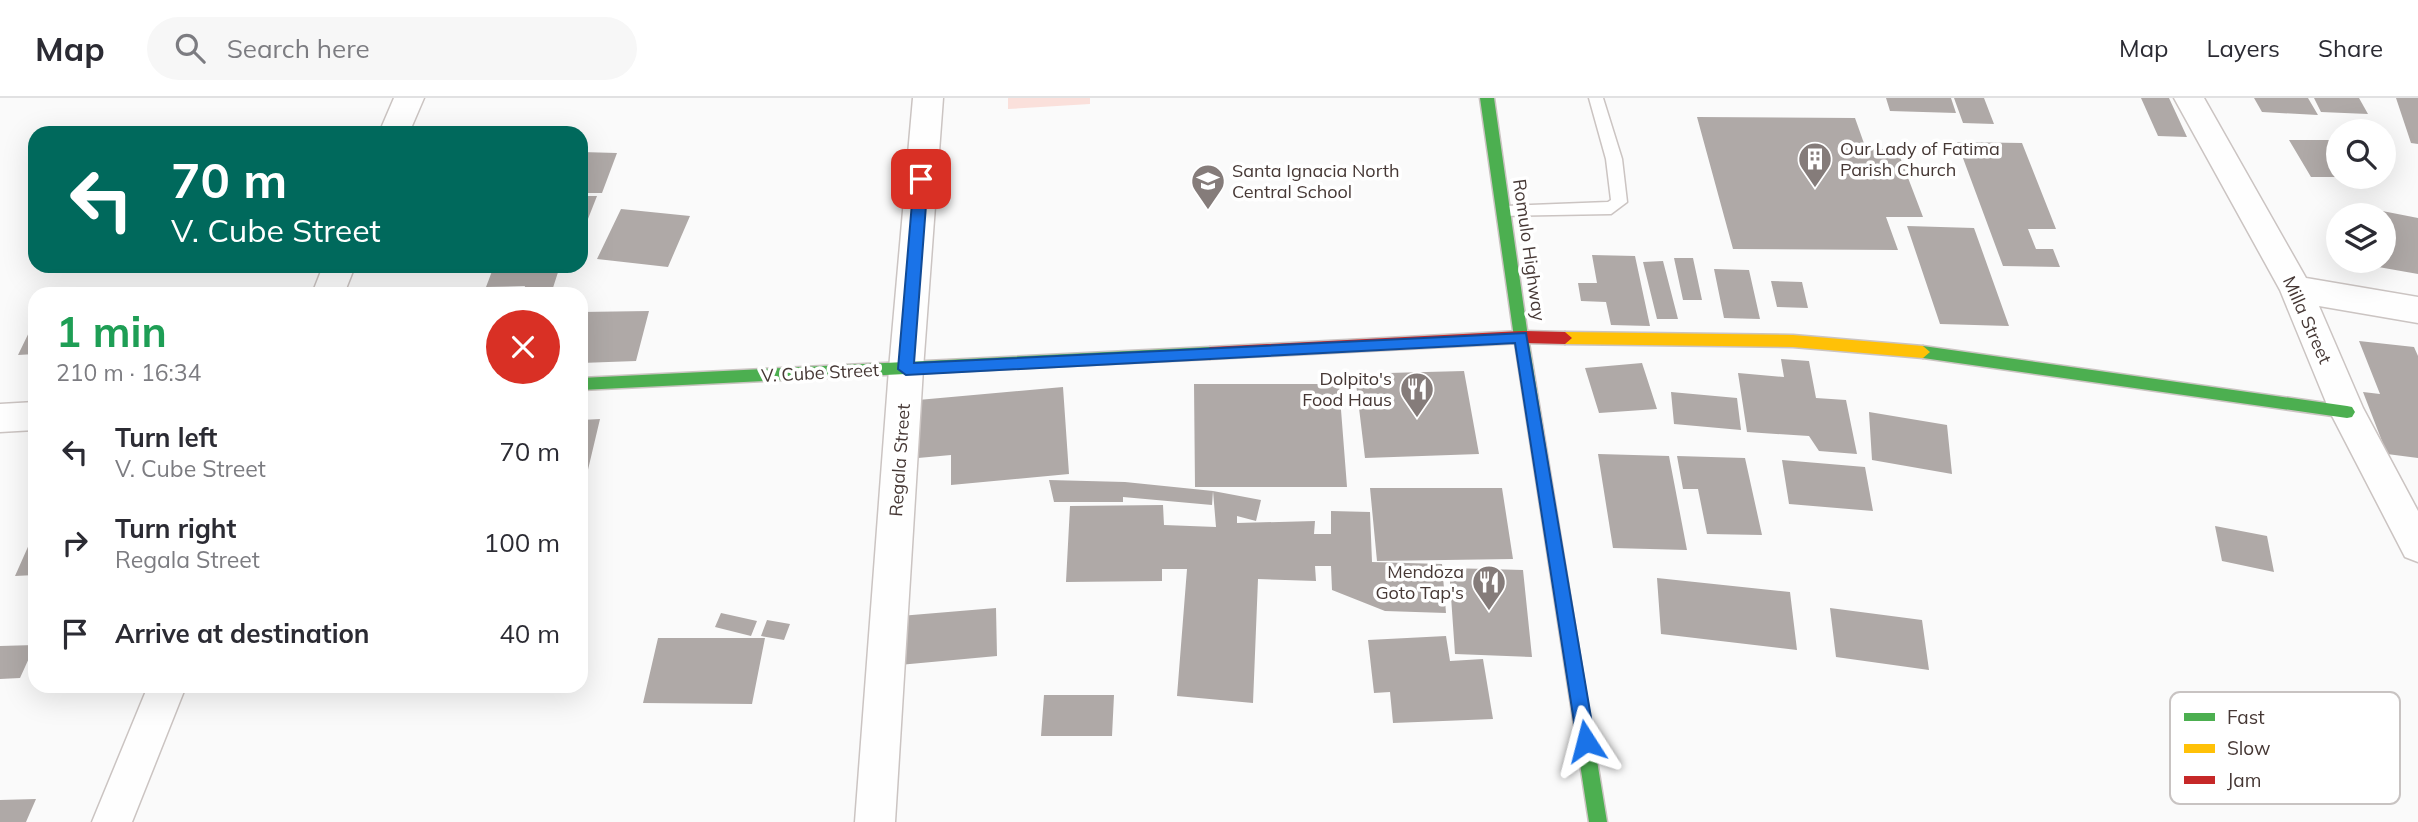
<!DOCTYPE html>
<html lang="en">
<head>
<meta charset="utf-8">
<style>
	body { margin:0; font-family:Mulish,sans-serif; background:#f7f7f7; color:#2b2b33; height:100vh; display:flex; flex-direction:column; font-size:26px; white-space:nowrap }
	* { box-sizing:border-box; margin:0 }
	p { font-size:23px; color:#7c7c81 }
	.icon { flex:none; width:38px; height:38px; fill:none; stroke:currentColor; stroke-width:2; stroke-linecap:round; stroke-linejoin:round }
	.map { position:relative; flex:1; overflow:hidden }
	.panel { position:absolute; left:28px; top:189px; width:560px; height:406px; display:flex; flex-direction:column; background:#fff; border-radius:21px; box-shadow:0 7px 28px #0002 }
	.panel>* { flex:none }
	.hud { position:absolute; left:28px; top:28px; width:560px; height:147px; border-radius:21px; box-shadow:0 7px 28px #0002; background:#00695c; color:#fff; overflow:hidden }
	.tools { position:absolute; left:2326px; top:21px; display:grid; gap:14px }
	.tools a { display:grid; place-items:center; width:70px; height:70px; border-radius:50%; background:#fff; box-shadow:0 7px 28px #0002; font-size:35px }
	.pin { position:absolute; display:grid; place-items:center; width:60px; height:60px; color:#fff; margin:-30px; border-radius:14px; box-shadow:0 4px 10px #0006 }
	.me { position:absolute; width:77px; margin:-38px; rotate:351deg; stroke-linejoin:round; filter:drop-shadow(0 0 5px #0008) }
	.turn { display:flex; align-items:center; gap:24px; height:147px; padding:0 28px; font-size:32px }
	.turn .icon { width:91px; height:91px; stroke-width:2.5 }
	.turn b { display:block; font-size:49px; line-height:60px }
	.round { display:grid; place-items:center; flex:none; width:74px; height:74px; border-radius:37px; background:#f7f7f7 }
	.head { display:flex; align-items:center; justify-content:space-between; height:119px; padding:0 28px }
	h1 { font-size:42px; font-weight:700; line-height:52px; color:#1e9e55 }
	ul { padding:0; list-style:none }
	li { display:flex; align-items:center; gap:21px; height:91px; padding:0 28px }
	li div { flex:1 }
	li b { display:block; font-size:26px }
	li em { font-style:normal }
	header { display:flex; align-items:center; gap:42px; box-sizing:border-box; height:98px; padding:0 35px; background:#fff; border-bottom:2px solid #e1e1e2 }
	header strong { font-size:33px }
	nav { display:flex; gap:38px; margin-inline-start:auto; font-size:24px }
	.search { width:490px; height:63px; background:#f7f7f7; display:flex; align-items:center; gap:18px; box-sizing:border-box; padding:0 24px; border-radius:38px; color:#7c7c81; font-size:26px }
	.map>svg:first-child { display:block }
</style>
</head>
<body>
<header>
<strong>Map</strong>
<div class="search"><svg class="icon" aria-label="search" viewBox="0 0 24 24"><circle cx="10" cy="10" r="6"/><path d="M15 15l6 6"/></svg>Search here</div>
<nav><a>Map</a><a>Layers</a><a>Share</a></nav>
</header>
<div class="map">
<svg width="2418" height="724" viewBox="0 0 2418 724">
	<rect width="100%" height="100%" fill="#fafafa"/>
	<path fill="#fae0db" d="M1008,0H1090V6L1008,11Z"/>
	<path fill="#afa9a7" d="M1886,0H1951L1956,15L1890,13Z
		M1954,0H1984L1994,26L1963,25Z
		M2141,0H2169L2187,39L2158,38Z
		M2254,0H2308L2318,17L2262,14Z
		M2314,0H2359L2368,16L2321,14Z
		M2396,0H2418V46L2411,45Z
		M1697,19L1855,20L1866,51H1897L1923,119H1886L1898,152L1733,151Z
		M2289,42H2338V79H2311Z
		M1957,44L2022,45L2056,131H2028L2036,151H2053L2060,169L2003,168Z
		M581,54L617,55L602,95H581Z
		M581,98H597L586,126H581Z
		M2367,110L2418,120V176L2367,167L2366,163H2384V117H2368Z
		M621,111L690,118L668,169L597,161Z
		M1907,128L1974,130L2009,228L1940,226Z
		M1592,157L1635,158L1650,228L1611,227L1606,204L1581,203L1578,185H1597Z
		M1674,160H1693L1702,202H1683Z
		M1663,163L1678,221H1657L1643,164Z
		M494,168H560L551,196H523L525,188L486,189Z
		M1714,171L1749,172L1760,221L1724,220Z
		M1771,183L1802,184L1808,210L1777,209Z
		M649,213L636,263L581,265V214Z
		M35,222V256L18,257Z
		M2359,243L2414,249L2418,258V360L2387,356L2363,294L2380,296Z
		M1781,261L1809,263L1816,300L1846,302L1857,356L1819,353L1809,338L1747,334L1738,275L1784,279Z
		M1642,265L1657,311L1599,315L1585,270Z
		M1464,273L1479,356L1365,360L1356,285H1389L1388,275Z
		M1194,286H1339L1347,389H1195Z
		M1063,289L1069,376L951,387V357L918,360V302Z
		M1671,294L1737,300L1741,332L1674,326Z
		M1869,314L1947,327L1952,376L1872,362Z
		M600,321L582,397H581V322Z
		M1598,356L1669,358L1687,452L1613,450Z
		M1677,358L1745,360L1762,437L1707,436L1698,391H1683Z
		M1782,362L1865,369L1873,413L1789,406Z
		M1049,382L1125,384L1213,393L1261,402L1256,423L1237,418V425L1315,423L1314,436H1331V413L1370,414L1372,464L1442,466L1446,515L1385,513L1332,492L1331,468H1315L1316,483L1258,481L1253,605L1177,598L1187,471H1162V483L1066,484L1070,408L1163,407L1164,427L1216,429L1213,393L1212,407L1123,399V404H1054Z
		M1370,390H1502L1513,461L1377,463Z
		M2215,428L2267,438L2274,474L2222,463Z
		M35,433V477L15,478Z
		M1449,470L1523,472L1532,559L1455,556Z
		M1657,480L1790,494L1797,552L1661,536Z
		M996,510L997,558L899,567L900,518Z
		M1830,510L1922,522L1929,572L1836,559Z
		M721,515L757,523L751,538L715,529Z
		M767,522L790,526L784,542L761,538Z
		M1446,538L1450,563L1483,561L1493,621L1393,625L1390,594L1374,595L1368,542Z
		M658,540H765L752,606L643,605Z
		M35,547L20,580L0,581V548Z
		M1044,597H1114L1112,638H1041Z
		M36,701L26,724H0V702Z"/>
	<g fill="none" stroke-linecap="round" stroke-linejoin="round">
		<g stroke="#cbc4c2" stroke-width="3">
			<path id="lane" d="M1589,0H1603L1622,61L1627,104L1611,116L1500,118L1497,114L1500,110L1505,108L1608,104L1611,102L1606,61Z"/>
		</g>
		<g stroke="#cbc4c2" stroke-width="3">
			<path id="street" d="M394,0H424L409,35H379Z
				M913,0H943L923,271L895,724H855L889,271Z
				M2174,0H2204L2306,180L2418,199V225L2319,208L2363,310L2418,413V464L2405,459L2330,314L2280,192Z
				M323,168H355L344,196H312Z
				M35,304V332L0,334V306Z
				M148,588H186L132,724H92Z"/>
		</g>
		<g stroke="#cbc4c2" stroke-width="3">
			<path id="fast" d="M1480,0H1494L1528,239L1607,724H1589L1514,239Z
				M1923,248L2347,308L2352,309L2355,314L2352,319L2347,320L1923,260L1916,254Z
				M1210,249L1217,255L1210,261L581,292V280Z"/>
		</g>
		<g stroke="#cbc4c2" stroke-width="3">
			<path id="slow" d="M1565,234L1793,237L1923,248L1930,254L1923,260L1793,249L1565,246L1558,240Z"/>
		</g>
		<g stroke="#cbc4c2" stroke-width="3">
			<path id="jam" d="M1521,233L1565,234L1572,240L1565,246L1521,245L1210,261L1203,255L1210,249Z"/>
		</g>
		<use href="#lane" fill="#fefefe" fill-rule="evenodd"/>
		<use href="#street" fill="#fefefe" fill-rule="evenodd"/>
		<use href="#fast" fill="#4caf50" fill-rule="evenodd"/>
		<use href="#slow" fill="#ffc107" fill-rule="evenodd"/>
		<use href="#jam" fill="#c62828" fill-rule="evenodd"/>
	</g>
	<path fill="#1a73e8" stroke="#114b97" stroke-width="2" d="M921,76L928,81L914,265L1526,235L1595,643L1592,649L1586,652L1579,649L1577,643L1515,245L906,277L898,271L914,81Z"/>
	<defs>
		<g id="building-pin" transform="scale(1.75)"><path d="M0 17L-7.5 6A9.5 9.5 0 1 1 7.5 6Z" fill="#857c7a" stroke="#fff"/><path d="M-4-6H4V6H1V3H-1V6H-4ZM-2.5-4.3h1.7v1.8h-1.7ZM.8-4.3h1.7v1.8H.8ZM-2.5-1h1.7V.8h-1.7ZM.8-1h1.7V.8H.8Z" fill="#fff"/></g>
		<g id="school-pin" transform="scale(1.75)"><path d="M0 17L-7.5 6A9.5 9.5 0 1 1 7.5 6Z" fill="#857c7a" stroke="#fff"/><path d="M0-5L7-2L0 1L-7-2ZM-4 1L0 2.5L4 1V4Q0 6-4 4Z" fill="#fff"/></g>
		<g id="restaurant-pin" transform="scale(1.75)"><path d="M0 17L-7.5 6A9.5 9.5 0 1 1 7.5 6Z" fill="#857c7a" stroke="#fff"/><path d="M-5-6h1v4h1v-4h1v4h1v-4h1v5L-1.5 .5V6h-2V.5L-5-1ZM5-6V6H3V1.5H1.5Q1.5-4 5-6Z" fill="#fff"/></g>
	</defs>
	<g fill-rule="evenodd">
		<use href="#building-pin" x="1815" y="61"/>
		<use href="#school-pin" x="1208" y="83"/>
		<use href="#restaurant-pin" x="1417" y="291"/>
		<use href="#restaurant-pin" x="1489" y="484"/>
	</g>
	<g text-anchor="middle" stroke-width="7" stroke-linejoin="round" paint-order="stroke">
		<g font-size="18" fill="#463835" stroke="#fff" text-anchor="start">
			<text x="1840" y="57">Our Lady of Fatima<tspan x="1840" dy="21">Parish Church</tspan></text>
			<text x="1232" y="79">Santa Ignacia North<tspan x="1232" dy="21">Central School</tspan></text>
			<text x="1392" y="287" text-anchor="end">Dolpito's<tspan x="1392" dy="21">Food Haus</tspan></text>
			<text x="1464" y="480" text-anchor="end">Mendoza<tspan x="1464" dy="21">Goto Tap's</tspan></text>
		</g>
		<g font-size="18" fill="#463835" stroke="#fff">
			<text transform="translate(1529 152) rotate(82)" y="6">Romulo Highway</text>
			<text transform="translate(2307 222) rotate(66)" y="6">Milla Street</text>
			<text transform="translate(820 275) rotate(-3)" y="6">V. Cube Street</text>
			<text transform="translate(900 362) rotate(-86)" y="6">Regala Street</text>
		</g>
	</g>
	<rect x="2170" y="594" width="230" height="112" rx="10" fill="#fff" stroke="#c8c3c2" stroke-width="2"/>
	<rect x="2184" y="615" width="31" height="8" fill="#4caf50"/>
	<rect x="2184" y="646" width="31" height="9" fill="#ffc107"/>
	<rect x="2184" y="678" width="31" height="8" fill="#c62828"/>
	<g font-size="19" fill="#463835">
		<text x="2227" y="626">Fast</text>
		<text x="2227" y="657">Slow</text>
		<text x="2227" y="689">Jam</text>
	</g>
</svg>
<div class="tools">
<a><svg class="icon" aria-label="search" viewBox="0 0 24 24"><circle cx="10" cy="10" r="6"/><path d="M15 15l6 6"/></svg></a>
<a><svg class="icon" aria-label="layers" viewBox="0 0 24 24"><path d="M12 4l9 5-9 5-9-5zM3 14l9 5 9-5"/></svg></a>
</div>
<div class="pin" style="left:921px;top:81px;background:#d93025"><svg class="icon" aria-label="arrive" viewBox="0 0 24 24"><path d="M6 21V4h12l-3 4 3 4H6"/></svg></div>
<svg class="me" style="left:1586px;top:643px" viewBox="-20 -20 40 40"><path d="M0-17L14 15 0 8-14 15z" fill="#1a73e8" stroke="#fff" stroke-width="4"/></svg>
<div class="hud">
<div class="turn"><svg class="icon" aria-label="left" viewBox="0 0 24 24"><path d="M17 20v-9H6M10 6l-5 5 5 5"/></svg><div><b>70 m</b>V. Cube Street</div></div>
</div>
<section class="panel">
<div class="head"><div><h1>1 min</h1><p>210 m · 16:34</p></div><a class="round" style="background:#d93025;color:#fff"><svg class="icon" aria-label="close" viewBox="0 0 24 24"><path d="M6 6l12 12M18 6L6 18"/></svg></a></div>
<ul>
<li><svg class="icon" aria-label="left" viewBox="0 0 24 24"><path d="M17 20v-9H6M10 6l-5 5 5 5"/></svg><div><b>Turn left</b><p>V. Cube Street</p></div><em>70 m</em></li>
<li><svg class="icon" aria-label="right" viewBox="0 0 24 24"><path d="M7 20v-9h11M14 6l5 5-5 5"/></svg><div><b>Turn right</b><p>Regala Street</p></div><em>100 m</em></li>
<li><svg class="icon" aria-label="arrive" viewBox="0 0 24 24"><path d="M6 21V4h12l-3 4 3 4H6"/></svg><div><b>Arrive at destination</b></div><em>40 m</em></li>
</ul>
</section>
</div>
</body>
</html>
